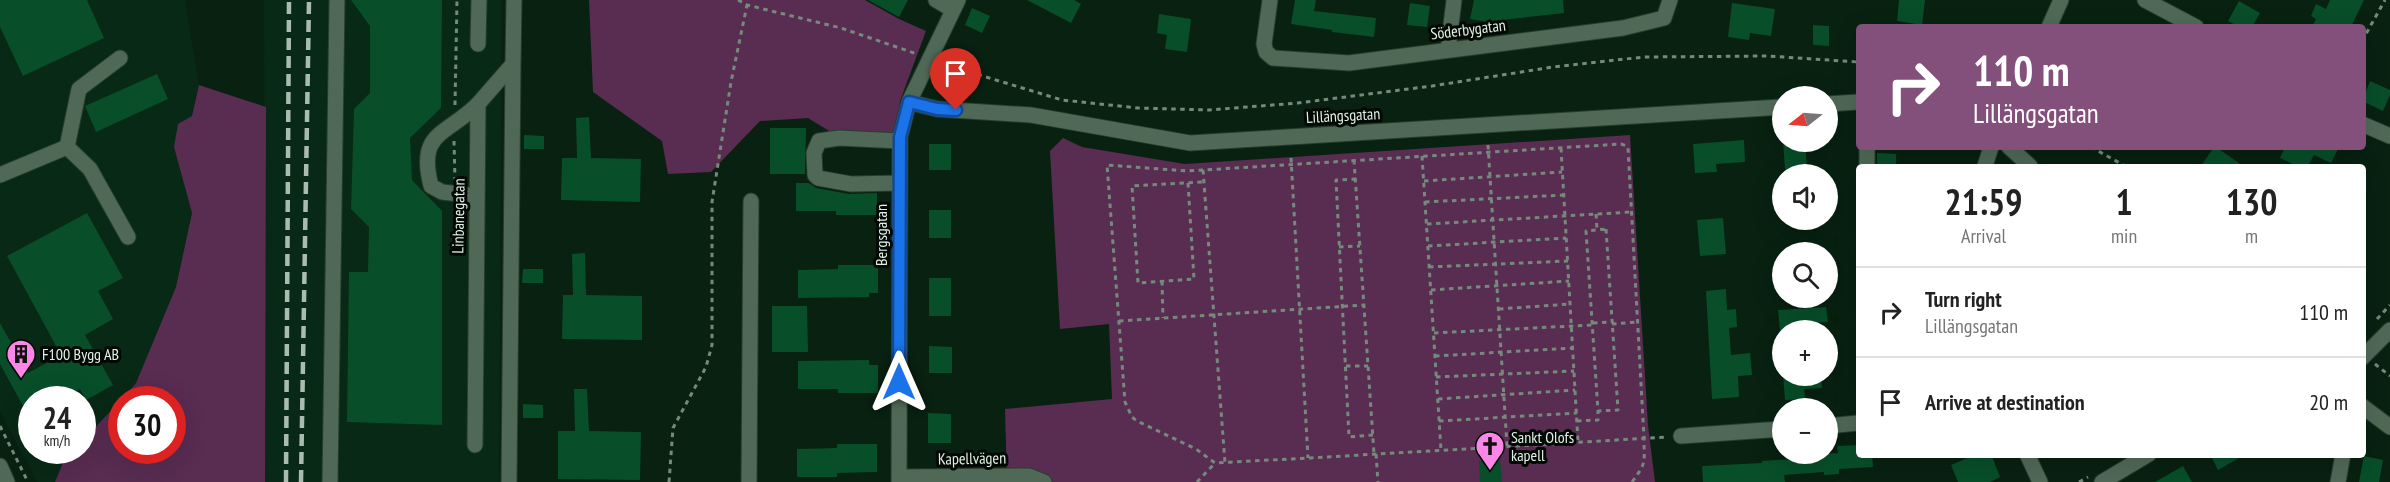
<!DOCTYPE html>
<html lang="en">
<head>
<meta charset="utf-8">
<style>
	body { margin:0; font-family:"PT Sans Narrow",sans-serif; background:#f2f2f2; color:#222; height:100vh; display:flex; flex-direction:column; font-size:22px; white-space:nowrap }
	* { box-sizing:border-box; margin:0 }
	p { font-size:20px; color:#767676 }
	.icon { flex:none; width:33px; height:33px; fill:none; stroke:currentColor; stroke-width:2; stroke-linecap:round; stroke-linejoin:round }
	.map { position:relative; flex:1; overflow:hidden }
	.drawer { position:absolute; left:1856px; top:164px; width:510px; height:294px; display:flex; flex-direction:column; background:#fff; border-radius:6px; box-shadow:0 6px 24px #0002 }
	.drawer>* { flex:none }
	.banner { position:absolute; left:1856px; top:24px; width:510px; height:126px; border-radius:6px; box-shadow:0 6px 24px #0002; background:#834f7b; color:#fff; overflow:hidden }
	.needle { width:39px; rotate:253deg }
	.fabs { position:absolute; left:1772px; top:86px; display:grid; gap:12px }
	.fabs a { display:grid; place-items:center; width:66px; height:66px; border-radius:50%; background:#fff; box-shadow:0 6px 24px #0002; font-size:30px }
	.speed { position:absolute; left:18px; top:386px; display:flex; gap:12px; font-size:30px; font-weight:700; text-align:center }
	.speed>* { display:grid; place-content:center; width:78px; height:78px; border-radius:50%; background:#fff; box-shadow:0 6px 24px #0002; line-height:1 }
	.speed small { font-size:15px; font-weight:400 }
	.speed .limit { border:9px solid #d22; background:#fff; color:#111 }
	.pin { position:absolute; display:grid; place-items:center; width:51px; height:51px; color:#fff; margin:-62px -26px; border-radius:50% 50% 50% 0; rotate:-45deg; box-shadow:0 0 6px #0007 }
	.pin .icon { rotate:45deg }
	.me { position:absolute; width:66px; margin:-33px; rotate:0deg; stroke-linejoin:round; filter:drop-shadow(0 0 4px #0008) }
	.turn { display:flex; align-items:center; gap:21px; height:126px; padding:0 18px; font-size:27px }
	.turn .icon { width:78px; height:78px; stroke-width:2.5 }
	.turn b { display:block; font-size:42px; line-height:51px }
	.eta { display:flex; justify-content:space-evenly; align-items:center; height:102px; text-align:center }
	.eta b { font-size:36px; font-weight:800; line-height:42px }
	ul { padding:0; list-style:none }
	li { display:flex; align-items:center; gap:18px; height:90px; padding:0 18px; border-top:2px solid #e0e0e0 }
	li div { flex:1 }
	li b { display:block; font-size:22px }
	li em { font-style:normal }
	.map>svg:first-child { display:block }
</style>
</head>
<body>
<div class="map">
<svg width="2390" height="482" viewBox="0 0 2390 482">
	<rect width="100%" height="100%" fill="#082111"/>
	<path fill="#082915" d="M0,0H185L199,85L192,116L174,147L192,213L176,287L136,383L83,440L82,399H32V450H73L64,460L55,482H37L0,412Z
		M264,0H502L499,482H265Z"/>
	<path fill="#592c52" d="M589,0H865L899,19L926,31L900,101L896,140L834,134L808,118L760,121L711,172L668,174L662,141L593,92Z
		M199,85L266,107L265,482H55L64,460L73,450H82L83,440L122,399V450H172V399H122L136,383L176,287L192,213L174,147L178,124L192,116Z
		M1630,135L1648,425L1655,482H1007L1005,409L1112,399L1109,324L1060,329L1050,151L1063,138L1082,147L1185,164Z"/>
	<path fill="#084e29" d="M0,0H87L104,38L23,76L0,27Z
		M351,0H442L441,108L410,138L412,180L442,211V425L347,422L349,272H368L369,227L351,209L354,109L370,93V26Z
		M868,0H908L899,17Z
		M1027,0H1074L1081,4L1071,23Z
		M1295,0H1316L1314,11L1376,18L1374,37L1332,32V30L1291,24Z
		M1474,0H1563L1564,13L1494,21L1493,23L1470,19Z
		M1899,0H1925L1922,25L1897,21Z
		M2330,0H2364L2351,27H2312L2316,19L2311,16L2316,4L2326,9Z
		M2239,1L2260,13L2252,27H2239L2228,21Z
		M1410,3L1430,6L1427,27L1407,25Z
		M1732,3L1775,9L1771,36L1750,33L1749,40L1728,37Z
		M972,8L990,16L982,33L965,25Z
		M1159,14L1191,19L1187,52L1165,49L1167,35L1157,33Z
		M1813,25L1829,26V46L1813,45Z
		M157,74L168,99L96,132L85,106Z
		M2370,81L2390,90V95L2383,111L2362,101Z
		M589,117L591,158L641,159L640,202L561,200L562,158H577L576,118Z
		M770,128H806L805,174H770Z
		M524,135L544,136V149H524Z
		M1744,140L1745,162L1716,164L1717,172L1695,173L1693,144Z
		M1783,141H1805L1807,168L1785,169Z
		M929,144H951V170H929Z
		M2214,147H2216L2243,166H2201Z
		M2285,147H2339L2331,163L2314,155L2308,166H2297L2280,158Z
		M1877,153L1896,154V166H1877Z
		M796,183H809L816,188L849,194L877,193V215H836V211H796Z
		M929,210H951V238H929Z
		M87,213L123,278L98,291L113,319L85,335L113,385L86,400L80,389L68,396L62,385L36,399H32V402L23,406L0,364V323L28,373L61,355L7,256Z
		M1723,218L1726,254L1700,256L1697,220Z
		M585,253L586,295L642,296V340L562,339L563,295H573L572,254Z
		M838,265H878V293H869V297L798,298V270L838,269Z
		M523,269H543V283H522Z
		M929,278H951V316H929Z
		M1726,289L1727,310L1736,309L1737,327L1729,328L1731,355L1750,353L1752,375L1738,376L1739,397L1712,399L1706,291Z
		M772,306H807L808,352H772Z
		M1826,307L1828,322L1805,323V330H1780L1778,310Z
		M929,346L952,347V373H929Z
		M869,360V365H878V393H838V389H798V361Z
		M1783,375H1821L1822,388L1804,389L1805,399L1785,400Z
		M574,389H587L589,431L641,432L640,480L558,479V431H575Z
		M523,404L543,405V418H523Z
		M928,413L951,414V443H928Z
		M837,444H877V472L837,473V477H797V449L837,448Z
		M1858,445V454H1872L1873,467L1839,469V474L1824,475V472L1784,475L1785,482H1703L1702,466L1762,463V461L1823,457V454L1838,453L1837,446Z
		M1977,454H1991L2000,477L1990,482H1958L1951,465Z
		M2210,454H2246L2218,470Z
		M2364,456L2383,460L2379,482H2359Z
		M1500,460L1502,482H1480L1479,461Z
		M2183,466L2192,482H2155Z"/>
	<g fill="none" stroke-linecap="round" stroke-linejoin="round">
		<g stroke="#273e2f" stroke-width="17">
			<path id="minor" d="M936,0L953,10
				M1270,0L1264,44L1266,52L1273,58L1349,63L1623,28L1664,18L1670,0
				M2145,0L2196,27
				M2049,27L2061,0
				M478,44L479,0
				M1448,50L1454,0
				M909,102L937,109L1031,115L1190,143L1782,107
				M1827,104L1858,102
				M2362,124L2390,136
				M67,147L90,169L128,237
				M2009,147L2030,166
				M1867,166V147
				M1985,166L1991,147
				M0,175L67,147L79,89L120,58
				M899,183L851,184L818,178L815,175L814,153L819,141L839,138L900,141
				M477,196L442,192L431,186C417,131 446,136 478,104
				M2362,358L2390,330
				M2362,406L2390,427
				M1827,426L1858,423
				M1681,436L1782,429
				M475,445L478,104L513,64L514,0
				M2027,454L2040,482
				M0,466L7,482
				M899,477L1029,476L1044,482
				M330,482L337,0
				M509,482L513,64
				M749,482L751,201
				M899,482L900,137L909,102L958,0
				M2102,482L2149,454
				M2338,482L2343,454"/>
		</g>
		<path stroke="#768a7c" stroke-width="3" stroke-dasharray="4.5 4.5" stroke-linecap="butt" d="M738,0L747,5L841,28L917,54
			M2362,41L2385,0
			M943,64L1062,100L1138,108L1209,110L1298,103L1432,86L1553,67L1644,57L1768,56L1858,62
			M455,105L457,0
			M454,141L455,180
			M1488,145L1507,446
			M2091,147L2125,166
			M1561,148L1578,442
			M1422,156L1441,450
			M1291,158L1308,458
			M1354,160L1374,454
			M1203,170L1225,463
			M1356,179L1336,180L1349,437L1373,435
			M1424,181L1562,172
			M1188,183L1194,279L1138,283L1132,186L1203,182
			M1425,202L1564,195
			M1596,214L1597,230
			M1427,224L1631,212
			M1606,229L1618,410L1598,411L1586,231Z
			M1428,246L1566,238
			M1339,247L1360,246
			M1429,267L1568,261
			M1162,281L1163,318
			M1431,290L1569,281
			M1499,309L1570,304
			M2377,319L2390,305
			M1119,321L1364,305
			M1593,323L1612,322
			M1612,324L1637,322
			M1434,333L1592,325
			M1435,356L1573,348
			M2375,364L2390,376
			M1346,366H1368
			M1436,377L1574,371
			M1438,399L1575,390
			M1439,421L1577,413
			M1577,421L1598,420V411
			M0,426L28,482
			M1376,454L1378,482
			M669,482L673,428L706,367L712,345V202L731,82L747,5
			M1197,482L1215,463
			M1632,482C1647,462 1644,463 1644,438L1628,148L1627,146L1621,144L1187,171L1107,165L1125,402L1132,417L1137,421L1196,449L1215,463C1366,455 1516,446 1667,437
			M2079,482L2088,477"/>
		<use href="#minor" stroke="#506957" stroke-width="15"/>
		<path stroke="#aabcb0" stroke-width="4.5" stroke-dasharray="12 6" stroke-linecap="butt" d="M286,482L289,0
			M301,482L309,0"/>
	</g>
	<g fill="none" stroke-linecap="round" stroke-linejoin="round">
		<g stroke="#114b97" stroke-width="15">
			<path id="route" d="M899,382L900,137L909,102L937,109L956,110"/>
		</g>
		<use href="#route" stroke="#1a73e8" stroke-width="10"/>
	</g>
	<defs>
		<g id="building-pin" transform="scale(1.5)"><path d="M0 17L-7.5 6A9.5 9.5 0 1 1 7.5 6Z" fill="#fa87e7" stroke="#020803"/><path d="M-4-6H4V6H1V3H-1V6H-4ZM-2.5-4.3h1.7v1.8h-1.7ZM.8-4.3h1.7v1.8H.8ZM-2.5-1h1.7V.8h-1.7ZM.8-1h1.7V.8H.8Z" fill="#111"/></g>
		<g id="church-pin" transform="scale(1.5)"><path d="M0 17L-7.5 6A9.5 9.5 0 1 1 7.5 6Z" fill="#fa87e7" stroke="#020803"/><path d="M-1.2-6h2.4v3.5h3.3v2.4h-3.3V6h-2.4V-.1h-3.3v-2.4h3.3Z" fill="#111"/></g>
	</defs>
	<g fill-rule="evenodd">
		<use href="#building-pin" x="21" y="354"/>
		<use href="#church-pin" x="1490" y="446"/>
	</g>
	<g text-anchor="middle" stroke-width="6" stroke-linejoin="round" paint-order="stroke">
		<g font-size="16" fill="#e2f1e6" stroke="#020803">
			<text transform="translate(1468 29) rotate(-7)" y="6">Söderbygatan</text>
			<text transform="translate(1343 115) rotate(-3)" y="6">Lillängsgatan</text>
			<text transform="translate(458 216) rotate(-89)" y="6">Linbanegatan</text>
			<text transform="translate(881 235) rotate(-90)" y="6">Bergsgatan</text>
			<text transform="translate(972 458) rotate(-1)" y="6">Kapellvägen</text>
		</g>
		<g font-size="16" fill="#e2f1e6" stroke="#020803" text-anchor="start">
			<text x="42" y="360">F100 Bygg AB</text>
			<text x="1511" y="443">Sankt Olofs<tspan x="1511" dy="18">kapell</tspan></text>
		</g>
	</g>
</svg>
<div class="fabs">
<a><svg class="needle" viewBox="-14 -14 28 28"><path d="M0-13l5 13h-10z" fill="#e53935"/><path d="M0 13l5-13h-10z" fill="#767676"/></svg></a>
<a><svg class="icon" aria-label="sound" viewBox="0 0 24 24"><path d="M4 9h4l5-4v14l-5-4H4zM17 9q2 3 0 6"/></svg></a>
<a><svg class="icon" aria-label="search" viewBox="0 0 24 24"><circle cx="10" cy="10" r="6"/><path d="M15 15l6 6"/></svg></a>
<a>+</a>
<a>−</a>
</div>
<div class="speed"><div>24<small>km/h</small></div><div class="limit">30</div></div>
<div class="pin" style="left:956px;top:110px;background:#d93025"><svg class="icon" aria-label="arrive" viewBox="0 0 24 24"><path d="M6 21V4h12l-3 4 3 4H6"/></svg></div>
<svg class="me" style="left:899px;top:382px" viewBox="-20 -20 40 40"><path d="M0-17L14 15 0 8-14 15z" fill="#1a73e8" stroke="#fff" stroke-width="4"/></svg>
<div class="banner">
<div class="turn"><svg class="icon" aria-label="right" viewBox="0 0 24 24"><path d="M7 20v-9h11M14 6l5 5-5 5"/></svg><div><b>110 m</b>Lillängsgatan</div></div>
</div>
<section class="drawer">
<div class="eta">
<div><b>21:59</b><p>Arrival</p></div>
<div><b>1</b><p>min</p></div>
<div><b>130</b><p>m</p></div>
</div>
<ul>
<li><svg class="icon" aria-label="right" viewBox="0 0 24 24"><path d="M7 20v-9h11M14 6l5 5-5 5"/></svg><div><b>Turn right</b><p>Lillängsgatan</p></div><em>110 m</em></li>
<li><svg class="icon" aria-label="arrive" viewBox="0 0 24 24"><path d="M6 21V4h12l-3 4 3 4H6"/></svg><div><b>Arrive at destination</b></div><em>20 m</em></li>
</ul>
</section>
</div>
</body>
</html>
